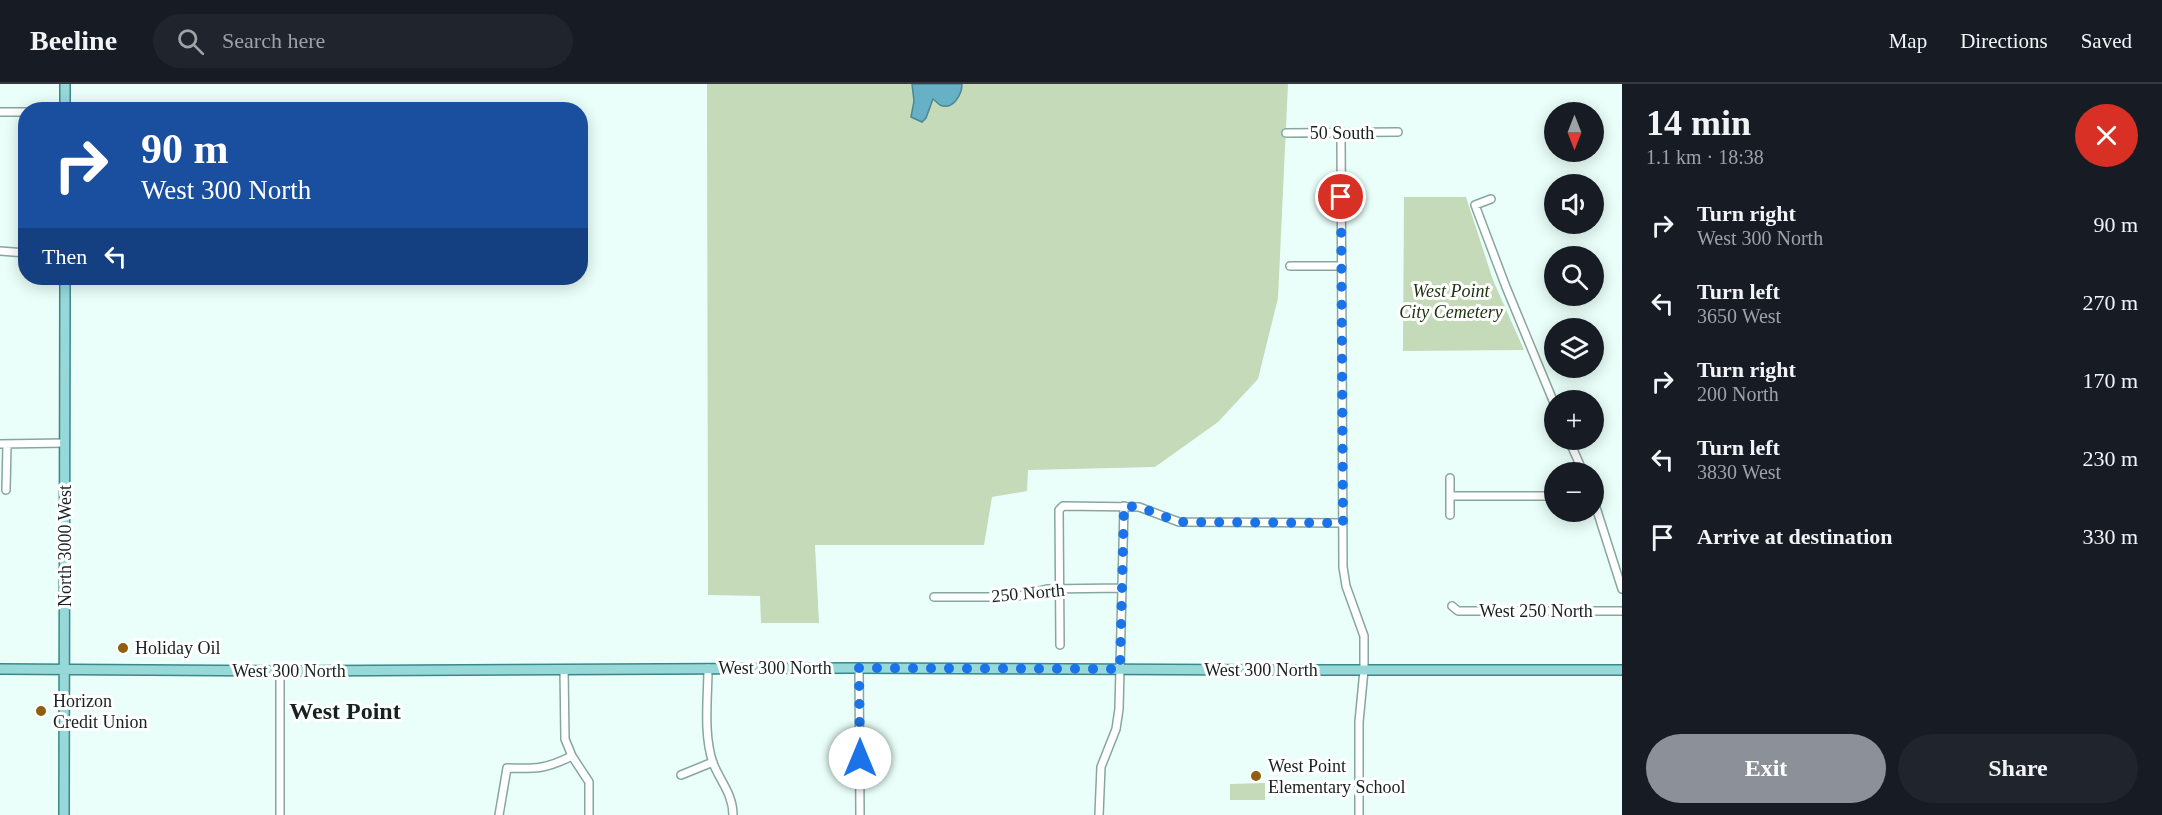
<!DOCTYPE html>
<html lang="en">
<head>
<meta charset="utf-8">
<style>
	body { margin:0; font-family:"Times New Roman",serif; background:#20242c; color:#f1f3f6; height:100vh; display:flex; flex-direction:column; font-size:22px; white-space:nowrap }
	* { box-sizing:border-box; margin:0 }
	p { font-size:20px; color:#9ea1a6 }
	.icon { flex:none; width:33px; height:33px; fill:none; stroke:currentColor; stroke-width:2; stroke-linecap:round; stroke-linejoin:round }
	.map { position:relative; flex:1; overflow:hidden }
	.drawer { display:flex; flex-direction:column; background:#171b24; width:540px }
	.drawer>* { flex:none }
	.top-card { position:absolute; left:18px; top:18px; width:570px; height:183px; border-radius:24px; box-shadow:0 3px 15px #0003; background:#1a4fa0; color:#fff; overflow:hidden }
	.needle { width:39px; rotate:180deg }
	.controls { position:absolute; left:1544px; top:18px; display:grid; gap:12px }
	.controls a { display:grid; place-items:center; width:60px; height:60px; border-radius:50%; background:#171b24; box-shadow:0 3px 15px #0003; font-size:30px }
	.pin { position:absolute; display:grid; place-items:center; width:51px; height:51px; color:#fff; margin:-26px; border:3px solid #fff; border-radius:50%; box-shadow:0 2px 6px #0007 }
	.me { position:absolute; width:66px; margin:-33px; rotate:0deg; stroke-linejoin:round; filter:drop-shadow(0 0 4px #0008) }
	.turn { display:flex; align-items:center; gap:21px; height:126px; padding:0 24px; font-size:27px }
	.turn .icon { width:78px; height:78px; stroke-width:2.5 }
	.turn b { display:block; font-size:42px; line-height:51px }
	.then { display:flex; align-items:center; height:57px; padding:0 24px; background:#0003; gap:12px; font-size:22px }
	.round { display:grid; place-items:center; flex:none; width:63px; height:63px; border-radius:32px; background:#20242c }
	.headline { display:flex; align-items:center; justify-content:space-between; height:102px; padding:0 24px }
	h1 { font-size:36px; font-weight:600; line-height:45px }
	.action { display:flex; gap:12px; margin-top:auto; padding:12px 24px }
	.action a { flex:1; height:69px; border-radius:36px; background:#8c9099; color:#fff; font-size:24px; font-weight:600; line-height:69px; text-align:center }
	.action a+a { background:#20242c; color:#f1f3f6 }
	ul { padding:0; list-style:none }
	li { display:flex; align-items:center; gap:18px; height:78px; padding:0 24px }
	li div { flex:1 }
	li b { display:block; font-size:22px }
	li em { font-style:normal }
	header { display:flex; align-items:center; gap:36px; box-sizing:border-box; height:84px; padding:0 30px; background:#171b24; border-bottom:2px solid #363941 }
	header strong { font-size:28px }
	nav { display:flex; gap:33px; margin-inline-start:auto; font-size:21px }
	.search { width:420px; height:54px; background:#20242c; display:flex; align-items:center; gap:15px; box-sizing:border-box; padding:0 21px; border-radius:33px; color:#9ea1a6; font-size:22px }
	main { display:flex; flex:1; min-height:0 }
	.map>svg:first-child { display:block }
</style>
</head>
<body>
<header>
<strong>Beeline</strong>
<div class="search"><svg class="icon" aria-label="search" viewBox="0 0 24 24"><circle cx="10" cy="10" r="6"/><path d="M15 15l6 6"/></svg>Search here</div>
<nav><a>Map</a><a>Directions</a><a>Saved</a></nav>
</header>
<main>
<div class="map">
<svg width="1622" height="731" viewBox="0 0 1622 731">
	<rect width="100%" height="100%" fill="#eafff9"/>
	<path fill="#c4dab9" d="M707,0H1288L1278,214L1258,295L1218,338L1155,383L1028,386L1027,407L992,413L984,461H815L819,539H761L760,512L708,511Z
		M1404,113H1466L1493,196L1524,266L1403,267Z
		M1265,699V716H1230V700Z"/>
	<path fill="#66b1c6" stroke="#4e8694" stroke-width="1.5" d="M912,0H962C962,10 953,27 940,21C937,19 936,17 933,15L926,34L922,38L911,33L914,17Z"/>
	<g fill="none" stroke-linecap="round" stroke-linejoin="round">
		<g stroke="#86a79e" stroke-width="10">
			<path id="minor" d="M0,28H26
				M1286,49L1398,48
				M1341,49L1343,483L1346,502L1364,552V586L1359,638V731
				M1491,115L1475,121L1506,203L1554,319
				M0,167L26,169
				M1290,182H1342
				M1569,356L1583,388
				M0,360L65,359
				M6,406L7,360
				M1450,412H1554
				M1593,414L1622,505
				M1450,431V394
				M934,513H1015L1047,505L1122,504
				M1452,522L1458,527H1622
				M1060,561L1059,426L1063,422L1139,423L1179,438L1343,439
				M708,584C708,614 703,650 713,679C720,697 733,710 733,731
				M859,584L860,731
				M564,585L565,655L572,672L589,698V731
				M280,587V731
				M681,691L713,678
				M499,731L507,684C536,685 546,685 572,672
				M1099,731L1101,683L1116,645L1119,625L1124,422"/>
		</g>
		<g stroke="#3c8788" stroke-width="12">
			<path id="major" d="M65,26V0
				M0,585L280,587L849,584L1269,586H1622
				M64,731L65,194"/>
		</g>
		<use href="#minor" stroke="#fff" stroke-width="7"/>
		<use href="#major" stroke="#97d8d9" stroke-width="9"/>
	</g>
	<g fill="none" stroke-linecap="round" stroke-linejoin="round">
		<path stroke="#1a73e8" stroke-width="10" stroke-dasharray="0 18" d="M860,674L859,584L1120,585L1124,422L1139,423L1179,438L1343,439L1341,113"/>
	</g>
	<g fill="#905e0c" stroke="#fff" stroke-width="2">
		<circle cx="123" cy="564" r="6"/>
		<circle cx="41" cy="627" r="6"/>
		<circle cx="1256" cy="692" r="6"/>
	</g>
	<g text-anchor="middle" stroke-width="6" stroke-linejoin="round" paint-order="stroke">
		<g font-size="18" fill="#16221f" stroke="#fff">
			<text x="1342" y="55">50 South</text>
			<text transform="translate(65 462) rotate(-90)" y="6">North 3000 West</text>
			<text transform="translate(1028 509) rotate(-5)" y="6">250 North</text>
			<text x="1536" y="533">West 250 North</text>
			<text x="775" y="590">West 300 North</text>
			<text x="1261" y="592">West 300 North</text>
			<text x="289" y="593">West 300 North</text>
		</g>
		<g font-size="18" font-style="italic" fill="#1b310c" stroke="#fff">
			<text x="1451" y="213">West Point<tspan x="1451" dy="21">City Cemetery</tspan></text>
		</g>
		<g font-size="18" fill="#16221f" stroke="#fff" text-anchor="start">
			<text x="135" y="570">Holiday Oil</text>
			<text x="53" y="623">Horizon<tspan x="53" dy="21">Credit Union</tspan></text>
			<text x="1268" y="688">West Point<tspan x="1268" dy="21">Elementary School</tspan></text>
		</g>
		<g font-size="24" font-weight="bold" fill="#16221f" stroke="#fff">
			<text x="345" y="635">West Point</text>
		</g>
	</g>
</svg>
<div class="controls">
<a><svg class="needle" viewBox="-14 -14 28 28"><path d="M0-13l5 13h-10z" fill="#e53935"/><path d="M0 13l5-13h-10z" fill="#9ea1a6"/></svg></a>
<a><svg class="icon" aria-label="sound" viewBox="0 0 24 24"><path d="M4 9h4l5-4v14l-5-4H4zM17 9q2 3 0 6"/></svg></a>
<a><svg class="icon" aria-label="search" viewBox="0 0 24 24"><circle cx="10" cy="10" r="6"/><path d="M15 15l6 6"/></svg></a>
<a><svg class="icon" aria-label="layers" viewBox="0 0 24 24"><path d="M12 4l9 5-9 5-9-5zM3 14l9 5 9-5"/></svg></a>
<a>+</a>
<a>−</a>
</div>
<div class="pin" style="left:1341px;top:113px;background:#d93025"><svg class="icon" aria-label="arrive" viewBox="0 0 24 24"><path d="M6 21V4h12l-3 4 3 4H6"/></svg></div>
<svg class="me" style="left:860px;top:674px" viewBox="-20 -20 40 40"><circle r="19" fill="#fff"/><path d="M0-13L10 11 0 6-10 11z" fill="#1a73e8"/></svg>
<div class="top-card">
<div class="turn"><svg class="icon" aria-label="right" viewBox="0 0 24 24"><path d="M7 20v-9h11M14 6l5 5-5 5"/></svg><div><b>90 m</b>West 300 North</div></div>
<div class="then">Then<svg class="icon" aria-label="left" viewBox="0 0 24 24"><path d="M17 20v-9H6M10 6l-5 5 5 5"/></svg></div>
</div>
</div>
<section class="drawer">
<div class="headline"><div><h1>14 min</h1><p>1.1 km · 18:38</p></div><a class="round" style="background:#d93025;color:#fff"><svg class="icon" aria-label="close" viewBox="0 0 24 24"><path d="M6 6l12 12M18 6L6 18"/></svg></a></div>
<ul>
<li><svg class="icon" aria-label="right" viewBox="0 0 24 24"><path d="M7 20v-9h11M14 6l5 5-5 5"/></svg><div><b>Turn right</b><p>West 300 North</p></div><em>90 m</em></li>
<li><svg class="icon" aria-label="left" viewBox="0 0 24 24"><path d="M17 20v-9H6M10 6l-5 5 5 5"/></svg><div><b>Turn left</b><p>3650 West</p></div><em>270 m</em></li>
<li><svg class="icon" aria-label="right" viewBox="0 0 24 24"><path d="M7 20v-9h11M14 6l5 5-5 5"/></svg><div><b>Turn right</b><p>200 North</p></div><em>170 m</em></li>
<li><svg class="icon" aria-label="left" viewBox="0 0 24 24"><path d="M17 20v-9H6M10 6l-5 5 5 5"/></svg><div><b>Turn left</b><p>3830 West</p></div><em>230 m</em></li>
<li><svg class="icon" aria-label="arrive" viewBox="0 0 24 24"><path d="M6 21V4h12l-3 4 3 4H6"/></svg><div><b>Arrive at destination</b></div><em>330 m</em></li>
</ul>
<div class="action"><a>Exit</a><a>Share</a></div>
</section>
</main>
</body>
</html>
